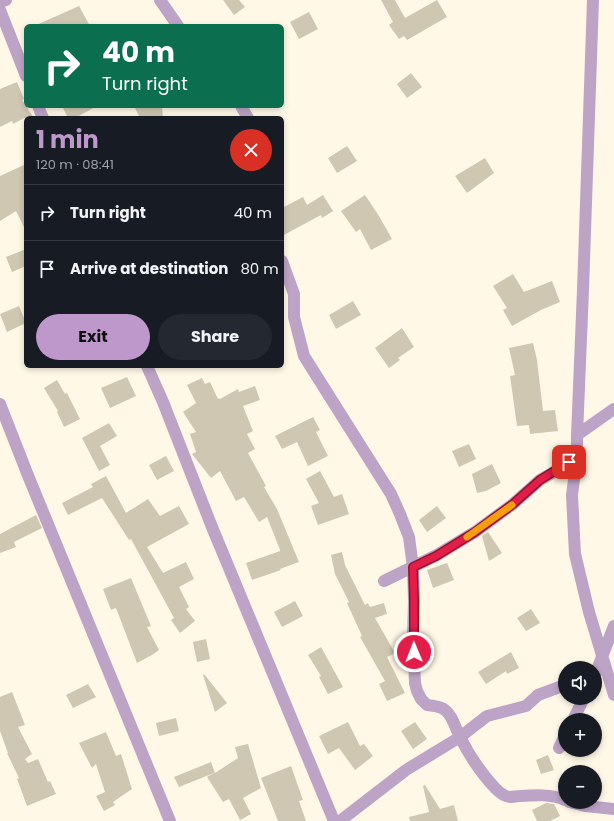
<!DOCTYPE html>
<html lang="en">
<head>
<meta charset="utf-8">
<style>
	body { margin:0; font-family:Poppins,sans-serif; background:#242831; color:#f1f3f6; height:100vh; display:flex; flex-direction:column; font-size:15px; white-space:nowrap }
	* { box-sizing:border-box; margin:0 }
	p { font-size:13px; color:#9ea1a6 }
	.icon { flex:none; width:22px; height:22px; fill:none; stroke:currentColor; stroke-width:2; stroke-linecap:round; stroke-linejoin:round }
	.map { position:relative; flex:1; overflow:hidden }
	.details { position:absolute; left:24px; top:116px; width:260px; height:252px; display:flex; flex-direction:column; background:#171b24; border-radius:6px; box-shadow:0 2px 6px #0003 }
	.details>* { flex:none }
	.banner { position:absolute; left:24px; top:24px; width:260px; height:84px; border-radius:6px; box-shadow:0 2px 6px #0003; background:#0b6e4f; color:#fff; overflow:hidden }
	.buttons { position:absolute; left:558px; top:661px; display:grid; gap:8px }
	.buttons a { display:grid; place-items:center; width:44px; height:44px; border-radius:50%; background:#171b24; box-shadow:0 2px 6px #0003; font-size:20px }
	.pin { position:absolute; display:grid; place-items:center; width:34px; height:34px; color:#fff; margin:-17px; border-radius:8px; box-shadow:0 2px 6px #0006 }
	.me { position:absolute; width:44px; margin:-22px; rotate:359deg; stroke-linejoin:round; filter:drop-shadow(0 0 3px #0008) }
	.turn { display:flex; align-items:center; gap:14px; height:84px; padding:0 12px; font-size:18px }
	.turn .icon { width:52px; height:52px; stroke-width:2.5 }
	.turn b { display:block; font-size:28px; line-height:34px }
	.round { display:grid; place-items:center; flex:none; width:42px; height:42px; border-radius:21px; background:#242831 }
	.headline { display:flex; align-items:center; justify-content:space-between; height:68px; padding:0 12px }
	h1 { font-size:24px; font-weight:700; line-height:30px; color:#be98cb }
	.primary-button { display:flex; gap:8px; margin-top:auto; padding:8px 12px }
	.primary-button a { flex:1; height:46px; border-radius:24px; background:#be98cb; color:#111; font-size:16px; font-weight:700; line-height:46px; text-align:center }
	.primary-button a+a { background:#242831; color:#f1f3f6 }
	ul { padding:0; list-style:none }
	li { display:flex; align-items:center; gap:12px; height:56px; padding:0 12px; border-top:1px solid #363941 }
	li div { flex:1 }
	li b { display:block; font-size:15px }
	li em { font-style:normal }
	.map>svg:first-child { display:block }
</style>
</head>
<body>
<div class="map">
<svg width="614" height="821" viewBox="0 0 614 821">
	<rect width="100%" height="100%" fill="#fff8e7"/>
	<path fill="#cfc7b2" d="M223,0H239L245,7L234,15Z
		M381,0H395L405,18L437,0L447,17L407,40L404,36L399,39L389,25L393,22Z
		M79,6L90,26H34Z
		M309,12L318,29L299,39L290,22Z
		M411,73L422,87L407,98L397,84Z
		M17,82L24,99L22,100L34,118H24L13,124L12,121L0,127V89Z
		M62,106H97L75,118H68Z
		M134,106H162L163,118H140Z
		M347,146L357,161L337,173L328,158Z
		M485,158L494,173L467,193L455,176Z
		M26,164V231L16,211L0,221V176Z
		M323,195L333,211L322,218L321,215L282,236V208L303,197L307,205Z
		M365,195L379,216L392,239L371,250L360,229L356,232L341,211Z
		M26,249V266L12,272L6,257Z
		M513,274L524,292L552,281L560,302L541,310L512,326L503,310L507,308L493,286Z
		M353,301L361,315L336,329L329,315Z
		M19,306L26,323L7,332L0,314Z
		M402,328L414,347L398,358L400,360L389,368L375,348Z
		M533,343L537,360L543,411L555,410L558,431L530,434L529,425L517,426L510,376L515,375L509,348Z
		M127,377L136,396L110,408L101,388Z
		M202,378L205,384L210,382L218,399L219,398L220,399L238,389L239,392L255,386L260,400L243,406L253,431L247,434L255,449L248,453L266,486L264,487L277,509L299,562L280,569L281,570L252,580L246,563L280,551V550L267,517L259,522L244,497L236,501L220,471L211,478L192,454L196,452L190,434L196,432L183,412L196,403L187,385Z
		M57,380L65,394L67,393L80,419L64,427L57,412L58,411L44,388Z
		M313,417L320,430L316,432L328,456L308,466L297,442L282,449L275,436Z
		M109,423L117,436L100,446L110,465L99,471L82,438Z
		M469,444L476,459L459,467L452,451Z
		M166,456L174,471L157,480L149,465Z
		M492,464L501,483L486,491L477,493L472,474Z
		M320,471L334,497L342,494L349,514L318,525L311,506L319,503L306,479Z
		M106,476L126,513L148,499L160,516L179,506L189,524L147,547L163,573L186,562L194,579L179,587L189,607L186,609L195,621L180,633L171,620L174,618L131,539L129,540L102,498L68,515L62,503L93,487L91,484Z
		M437,506L446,518L427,532L419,520Z
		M36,515L42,528L14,542L16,547L0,553V534Z
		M488,532L502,553L489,561L482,536Z
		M342,552L345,565L365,605L368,603L370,607L384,603L387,614L375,618L395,653L387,657L405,693L387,701L379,684L385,681L360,637L362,636L347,603L349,602L335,574L331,555Z
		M447,563L454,580L433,588L427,570Z
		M131,578L151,626L147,627L159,650L152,655L137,663L116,608L111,610L103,589Z
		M295,601L303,616L282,627L274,612Z
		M531,609L540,623L526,631L517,618Z
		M206,639L210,659L197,662L193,642Z
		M321,647L343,687L328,694L319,677L321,676L308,655Z
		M511,652L519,668L507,674L506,671L486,684L478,672Z
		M204,674L227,703L215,712L203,675Z
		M88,684L96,697L73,708L66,695Z
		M12,692L25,725L18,727L32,754L25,759L28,763L38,759L48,782L50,781L56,794L27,806L17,779L19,778L7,753H8L0,731V697Z
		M176,718L179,731L159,736L156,723Z
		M348,722L360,746L364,744L373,756L355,770L339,748L328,754L319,736Z
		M415,722L427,739L413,749L401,731Z
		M106,732L116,756L121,754L132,789L113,802L115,805L104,811L96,796L105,792L96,764L92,768L79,743Z
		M248,744L261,788L243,798L251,814L240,820L229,799L223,802L207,777L214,773L179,787L174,777L211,762L215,773L238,758L235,747Z
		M548,755L554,770L541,774L536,760Z
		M291,766L303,800L299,801L306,821H278L261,778Z
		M425,785L440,809L454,805L458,821H410L409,817L429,812L423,786Z
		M546,803L554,804L560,816L550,821H537L532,810Z"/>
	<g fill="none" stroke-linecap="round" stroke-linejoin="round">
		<path stroke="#bda3c5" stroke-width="12" d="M160,0L178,26
			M593,0L583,290L577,435V457L572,495L575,554L589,612L614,695
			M0,2L6,0
			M0,10L26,76
			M38,106L43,118
			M241,106L248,118
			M282,261L294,294V317L304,356L391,494L400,514L409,537L413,567L414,601L413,636L415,683L417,691L421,699L427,705C433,706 440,706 445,710C453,716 455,728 460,737C469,755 481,773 495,788C498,791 505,797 510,797C513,797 517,796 520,796C535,795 551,794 565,800
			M147,366L163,402L212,527L334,821
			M0,404L27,473L170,821
			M577,435L614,409
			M384,581L437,555L475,532L513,504L540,480L561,468L577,457
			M595,675L614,626
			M573,720L584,698
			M559,748L565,735
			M569,802L585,806L614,809
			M340,821L406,770L460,737L487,716L526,706L538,695L565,685"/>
	</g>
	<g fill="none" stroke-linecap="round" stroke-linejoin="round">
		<g stroke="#92132f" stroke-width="10">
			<path id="route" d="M414,652V601L413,567L436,556L475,532L513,504L540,480L569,462"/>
		</g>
		<use href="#route" stroke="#e11d48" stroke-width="7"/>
		<path stroke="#f59e0b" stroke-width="7" d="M467,537L512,505"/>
	</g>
</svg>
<div class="buttons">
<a><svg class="icon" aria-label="sound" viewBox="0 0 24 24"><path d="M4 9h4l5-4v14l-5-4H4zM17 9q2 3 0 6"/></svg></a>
<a>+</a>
<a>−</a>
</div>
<div class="pin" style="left:569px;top:462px;background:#d93025"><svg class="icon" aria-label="arrive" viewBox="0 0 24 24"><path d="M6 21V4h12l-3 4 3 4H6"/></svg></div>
<svg class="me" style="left:414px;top:652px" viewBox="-20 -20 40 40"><circle r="17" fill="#e11d48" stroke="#fff" stroke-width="3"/><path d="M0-11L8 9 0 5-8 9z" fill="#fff"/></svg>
<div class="banner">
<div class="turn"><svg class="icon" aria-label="right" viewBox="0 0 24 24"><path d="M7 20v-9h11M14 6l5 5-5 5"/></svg><div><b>40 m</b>Turn right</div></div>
</div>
<section class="details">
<div class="headline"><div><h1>1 min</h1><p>120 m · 08:41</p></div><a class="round" style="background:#d93025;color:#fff"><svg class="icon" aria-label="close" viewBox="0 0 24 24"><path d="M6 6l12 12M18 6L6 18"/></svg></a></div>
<ul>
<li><svg class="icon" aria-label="right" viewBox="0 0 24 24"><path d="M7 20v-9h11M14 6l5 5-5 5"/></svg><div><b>Turn right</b></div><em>40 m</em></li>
<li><svg class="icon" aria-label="arrive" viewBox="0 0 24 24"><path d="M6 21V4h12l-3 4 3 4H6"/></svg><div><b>Arrive at destination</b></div><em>80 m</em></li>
</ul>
<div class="primary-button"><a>Exit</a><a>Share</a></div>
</section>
</div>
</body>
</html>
